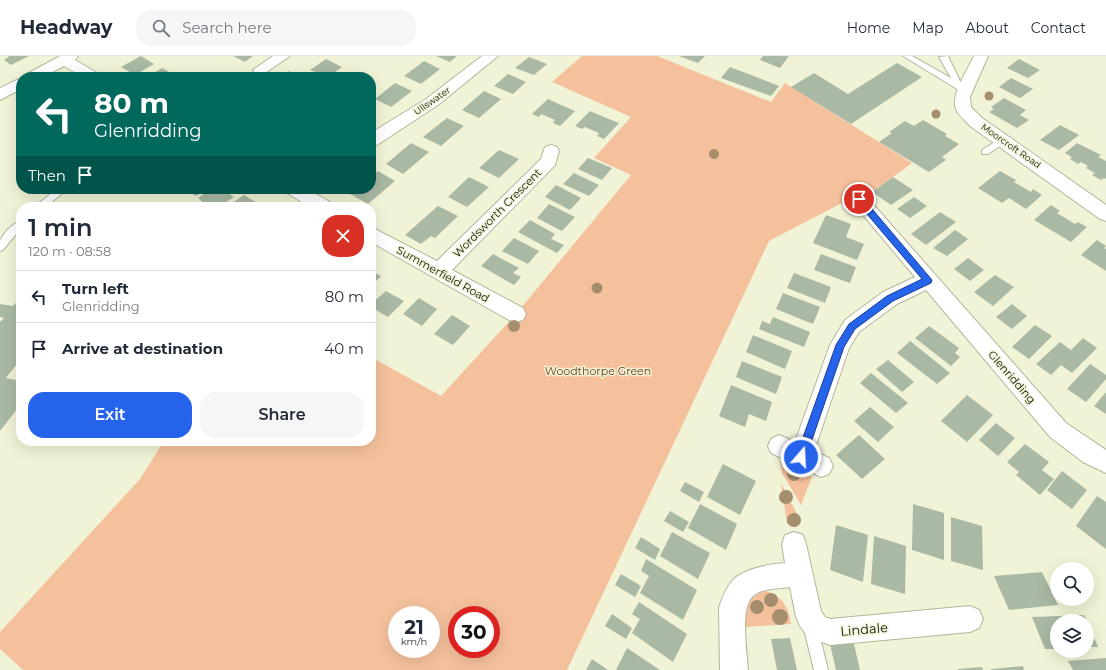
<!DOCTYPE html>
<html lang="en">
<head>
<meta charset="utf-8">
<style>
	body { margin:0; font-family:Montserrat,sans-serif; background:#f6f6f7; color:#1f2937; height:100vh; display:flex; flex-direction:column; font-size:15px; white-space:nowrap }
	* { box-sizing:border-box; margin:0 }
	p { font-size:13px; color:#747a83 }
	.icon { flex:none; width:22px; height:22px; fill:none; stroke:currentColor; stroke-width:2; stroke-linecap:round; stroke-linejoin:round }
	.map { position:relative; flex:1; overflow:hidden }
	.details { position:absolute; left:16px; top:146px; width:360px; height:244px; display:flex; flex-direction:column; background:#fff; border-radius:16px; box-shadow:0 4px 16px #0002 }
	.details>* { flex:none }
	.banner { position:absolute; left:16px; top:16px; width:360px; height:122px; border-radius:16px; box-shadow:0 4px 16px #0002; background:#00695c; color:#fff; overflow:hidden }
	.tools { position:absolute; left:1050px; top:506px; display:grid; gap:8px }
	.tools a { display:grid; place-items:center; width:44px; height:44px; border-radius:50%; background:#fff; box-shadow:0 4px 16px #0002; font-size:20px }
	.speed { position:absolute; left:388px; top:550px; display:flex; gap:8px; font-size:20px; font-weight:700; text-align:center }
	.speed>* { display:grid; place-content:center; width:52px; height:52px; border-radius:50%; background:#fff; box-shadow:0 4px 16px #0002; line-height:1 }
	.speed small { font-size:10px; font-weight:400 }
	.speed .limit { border:6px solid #d22; background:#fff; color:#111 }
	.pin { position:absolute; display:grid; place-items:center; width:34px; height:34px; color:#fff; margin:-17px; border:2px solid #fff; border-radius:50%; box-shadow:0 1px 4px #0007 }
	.me { position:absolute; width:44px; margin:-22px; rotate:19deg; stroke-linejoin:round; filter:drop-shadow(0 0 3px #0008) }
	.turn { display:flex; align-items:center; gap:14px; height:84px; padding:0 12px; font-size:18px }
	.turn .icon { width:52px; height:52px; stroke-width:2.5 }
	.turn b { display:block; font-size:28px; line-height:34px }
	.then { display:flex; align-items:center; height:38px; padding:0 12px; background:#0003; gap:8px; font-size:15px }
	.round { display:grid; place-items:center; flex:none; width:42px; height:42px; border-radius:16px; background:#f6f6f7 }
	.overview { display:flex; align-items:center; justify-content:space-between; height:68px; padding:0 12px }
	h1 { font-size:24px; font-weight:600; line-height:30px }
	.primary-button { display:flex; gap:8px; margin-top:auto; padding:8px 12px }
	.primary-button a { flex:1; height:46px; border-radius:16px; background:#2563eb; color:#fff; font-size:16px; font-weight:600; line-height:46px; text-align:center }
	.primary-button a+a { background:#f6f6f7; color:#1f2937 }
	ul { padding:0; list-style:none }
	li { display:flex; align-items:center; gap:12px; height:52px; padding:0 12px; border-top:1px solid #e0e1e3 }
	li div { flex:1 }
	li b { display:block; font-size:15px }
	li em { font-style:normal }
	header { display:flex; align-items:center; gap:24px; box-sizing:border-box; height:56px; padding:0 20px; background:#fff; border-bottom:1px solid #e0e1e3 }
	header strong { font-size:19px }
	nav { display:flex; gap:22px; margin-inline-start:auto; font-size:14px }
	.search { width:280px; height:36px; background:#f6f6f7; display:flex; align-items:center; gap:10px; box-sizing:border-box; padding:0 14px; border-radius:16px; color:#747a83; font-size:15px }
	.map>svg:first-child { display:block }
</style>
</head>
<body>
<header>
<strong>Headway</strong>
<div class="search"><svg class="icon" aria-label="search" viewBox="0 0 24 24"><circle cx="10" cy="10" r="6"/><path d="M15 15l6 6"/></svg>Search here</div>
<nav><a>Home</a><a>Map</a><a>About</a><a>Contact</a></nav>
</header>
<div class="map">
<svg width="1106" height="614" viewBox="0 0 1106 614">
	<rect width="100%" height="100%" fill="#f1f3d7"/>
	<path fill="#f5c19c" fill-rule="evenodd" d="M582,0H657L771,46L785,27L912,107L868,139L842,147L769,185L567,614H23L0,593V576L140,423L164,385H371V301L441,340L516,258L631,119L594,102L631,61L552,26ZM397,559H431V593H397ZM457,559H491V593H457Z
		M780,404L812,421L801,449L782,417Z
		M781,427L796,456L799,468H787Z
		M766,535C783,541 789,551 791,568L746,571C744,550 746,542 766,535Z"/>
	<path fill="#a9b9a3" d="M8,0H29L11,9L4,4L9,1Z
		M141,0L154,8L135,19L121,11Z
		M233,0H253L245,6Z
		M436,0H457L450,6Z
		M679,0H705L698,7Z
		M763,0H789L780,12L760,4Z
		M529,1L547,8L534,19L515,12Z
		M326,3L342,11L328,21L310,14Z
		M1019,3L1040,14L1028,22L1007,12Z
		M424,5L440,13L421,28L404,20Z
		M897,7L922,21L851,68L791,31L814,17L848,38Z
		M730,11L746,17L779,30L771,40L721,22Z
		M162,12L177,20L147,21Z
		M289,15L300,21H280Z
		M508,18L526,26L513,38L494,30Z
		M1011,22L1033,33L1020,42L999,31Z
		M395,27L412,35L391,51L375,43Z
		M484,35L501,43L479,62L462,54Z
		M1004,42L1026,54L1020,59L1029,64L1017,72L989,56L994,53L991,51Z
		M548,43L561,49L575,55L560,70L553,67L555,64L541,58L539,61L532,58Z
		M590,55L604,61L619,67L604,83L597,80L599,77L585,71L582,73L575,70Z
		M447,62L464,70L441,90L423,81Z
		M923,64L947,78L945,80L959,88L942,101L946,104L929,116L879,86L892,77L889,76L905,65L914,70Z
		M1060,69L1079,79L1059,94L1040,84Z
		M411,87L429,96L403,118L386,108Z
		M1077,87L1101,99L1098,101L1106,105V123L1104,122L1101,124L1092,119L1095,117L1086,112L1088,110L1081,106L1078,108L1070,103L1072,101L1065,97Z
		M499,94L519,103L499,122L479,112Z
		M588,102L612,112L602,124L578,113Z
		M378,115L395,125L368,148L350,138L356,133H371V121Z
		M1000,115L1016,124L1014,126L1031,136L1033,133L1042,139L1026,153L1009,142L1002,147L978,132Z
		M574,117L599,129L589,140L563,128Z
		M469,121L489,131L467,151L448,141Z
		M893,121L913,134L891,149L872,136Z
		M556,129L581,142L570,154L545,141Z
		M185,133H207L196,140Z
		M211,133H222L234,141L219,151H208L198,142Z
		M244,139L262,150L226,151Z
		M914,141L927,150L910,162L897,153Z
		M549,148L575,161L562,175L537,162Z
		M1051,149L1060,155L1057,157L1075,168L1078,166L1087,171L1071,186L1034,164Z
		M438,150L458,160L435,182L431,180L421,188L405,179Z
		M940,156L956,166L926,189L911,178Z
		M826,159L851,168L846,181L864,188L857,204L813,187Z
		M530,164L555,178L551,183L564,189L557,197L518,176Z
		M955,174L968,183L947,200L933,192Z
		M514,182L539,195L528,208L502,195Z
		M1097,184L1106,190L1104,192L1106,193V215L1081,199Z
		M493,198L519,212L513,217L521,221L514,229L481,210Z
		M821,198L856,211L850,227L814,214Z
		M968,202L984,214L970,225L954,213Z
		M371,215L381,220L371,230Z
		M794,217L831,231L825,247L787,232Z
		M995,219L1014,231L993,250L974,236Z
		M386,235L404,245L388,261L371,251V248Z
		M783,237L820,251L813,268L776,253Z
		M21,241V303L6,322L21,325V348L0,375V266L4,262L0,261V248L13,250Z
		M419,242L437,253L422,270L403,258Z
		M1012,248L1027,260L1012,273L996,261Z
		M452,259L470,270L453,289L434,278Z
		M773,261L810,276L804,291L759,273L762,265L770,268Z
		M1035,269L1052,280L1029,303L1012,291Z
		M929,270L959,292L955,297L960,301L951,310L915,282Z
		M753,279L792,295L785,313L746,296Z
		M1083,282L1097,292L1072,317L1061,309L1051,319L1036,308L1060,286L1071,294Z
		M910,285L950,317L937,328L897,297Z
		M888,304L914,326L902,336L876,313Z
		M742,305L782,321L776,338L736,321Z
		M1090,308L1106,319V323L1086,346L1067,333Z
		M871,317L908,347L896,357L860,327Z
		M731,329L772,346L766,365L749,358L745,371L719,360Z
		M1106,336V358L1094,350Z
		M967,339L993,359L967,386L941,365Z
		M870,351L894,371L878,386L854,365Z
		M996,367L1015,382L998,400L979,384Z
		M859,379L885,403L862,423L836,399Z
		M1025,388L1049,406L1042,414L1054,423L1040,439L1016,419L1019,416L1007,406Z
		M723,408L756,425L740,459L707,441Z
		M1062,415L1087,434L1072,453L1047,434Z
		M685,426L704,436L699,446L680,435Z
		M1097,440L1106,446V493L1076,470Z
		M700,448L737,468L726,494L688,472Z
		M913,448L944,457V504L912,494Z
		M670,455L689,466L683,476L664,465Z
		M951,461L982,470L983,514L951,505Z
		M836,469L868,479L863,526L830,514Z
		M672,476L710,497L698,523L660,500Z
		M874,480L906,490L905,538L871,528Z
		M641,481L660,493L655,504L635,492Z
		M646,503L697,534L683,564L640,537L649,520L641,515Z
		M1042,516L1058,549L1009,554L994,520Z
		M621,518L641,530L635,541L615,529Z
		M639,546L687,578L673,606L632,577L640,563L632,558Z
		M612,558L632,572L626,583L605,570Z
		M1084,559L1087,565H1057V593H1045L1032,561Z
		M1087,566L1098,591H1087Z
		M790,582L797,614H777L771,583Z
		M830,588H854L860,614H836Z
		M627,592L660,614H616Z
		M1106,602V614H1073L1068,605Z
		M592,603L608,614H586Z
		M1023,610L1024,614H991V613Z
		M982,611L983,614H958V613Z"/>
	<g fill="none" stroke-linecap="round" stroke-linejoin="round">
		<g stroke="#b4b59b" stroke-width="2">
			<path id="lane" d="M903,0H912L951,22L939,1L948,0L962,29L969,34L965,37L962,36Z
				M1003,81L1006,82V86L988,98H982V94Z
				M57,133H68L45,151H34Z
				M21,163V172L3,194L0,195V184L7,174Z
				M810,562L815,564L817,569L828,614H814L803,569L805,564Z"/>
		</g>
		<g stroke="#b4b59b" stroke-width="2">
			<path id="street" d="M60,0H78L75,4L99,18L102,21H83L64,10L43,21H24L27,18Z
				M273,0H290L265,17H255L253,14Z
				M482,0H498L438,49L377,89L371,90V77L426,43Z
				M974,0H988L970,41L971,51L982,62L1106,149V165L1100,163L970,70C966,65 958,59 956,53C950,40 968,13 974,0Z
				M21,22V33L0,44V32Z
				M551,89L557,91L559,95L555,109L452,214L523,252L526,258L523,264L516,266L509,264L371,186V171L437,205L541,103L545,91Z
				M284,133H307L330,146L333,151H310L287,137Z
				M859,137L865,139L1066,367L1106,394V417L1083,406L1050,381L926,234L897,248L859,276L849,292L814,395L829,402L833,410L829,418L821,421L771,397L768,390L771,383L779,379L795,386L830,289L845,264L883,236L915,221L853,147L850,143L853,139Z
				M794,476L803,479L806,488L821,555L825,561L830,563L970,550L979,554L983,563L979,572L970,576L830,589L808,581L800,570L796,561L790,531C778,533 761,532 752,541C740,554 747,597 748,614H720L719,551C722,543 727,529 734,523C746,512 770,508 785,507L782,488L785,479Z"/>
		</g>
		<use href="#lane" fill="#fff" fill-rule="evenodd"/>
		<use href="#street" fill="#fff" fill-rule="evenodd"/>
	</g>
	<g fill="#a58e6d">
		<circle cx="989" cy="40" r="4.5"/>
		<circle cx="936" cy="58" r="4.5"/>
		<circle cx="714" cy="98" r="5"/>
		<circle cx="597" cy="232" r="5.5"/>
		<circle cx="514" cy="270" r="6"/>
		<circle cx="794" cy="418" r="7"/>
		<circle cx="786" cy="441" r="7"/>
		<circle cx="794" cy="464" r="7"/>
		<circle cx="771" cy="544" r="7"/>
		<circle cx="757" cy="551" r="7"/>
		<circle cx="780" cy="561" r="8"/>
	</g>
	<path fill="#2563eb" stroke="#184099" d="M856,141H862L932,224L931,227L893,245L855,273L844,291L806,401L805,404L801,405L798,404L796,401L836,289L849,268L887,240L922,223L856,145Z"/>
	<g text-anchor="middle" stroke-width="3" stroke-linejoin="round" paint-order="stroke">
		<g font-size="9" fill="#14140b" stroke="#f1f3d7">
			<text transform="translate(432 45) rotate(-35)" y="3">Ullswater</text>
			<text transform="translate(1011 90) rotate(35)" y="3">Moorcroft Road</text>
		</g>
		<g font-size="11" fill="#14140b" stroke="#f1f3d7">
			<text transform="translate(497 157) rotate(-45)" y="4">Wordsworth Crescent</text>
			<text transform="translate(443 218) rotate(29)" y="4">Summerfield Road</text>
			<text transform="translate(1012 321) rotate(49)" y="4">Glenridding</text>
		</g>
		<g font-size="11" fill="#673b17" stroke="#f1f3d7">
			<text x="598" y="319">Woodthorpe Green</text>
		</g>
		<g font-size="13" fill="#14140b" stroke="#f1f3d7">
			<text transform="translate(864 573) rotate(-5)" y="5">Lindale</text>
		</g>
	</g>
</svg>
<div class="tools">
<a><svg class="icon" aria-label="search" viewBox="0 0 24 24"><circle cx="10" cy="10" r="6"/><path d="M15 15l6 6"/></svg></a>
<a><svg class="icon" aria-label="layers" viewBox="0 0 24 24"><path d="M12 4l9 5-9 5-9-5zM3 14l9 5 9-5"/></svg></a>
</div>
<div class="speed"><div>21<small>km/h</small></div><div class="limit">30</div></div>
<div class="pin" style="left:859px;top:143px;background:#d93025"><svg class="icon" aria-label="arrive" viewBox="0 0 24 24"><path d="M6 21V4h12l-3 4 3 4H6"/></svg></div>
<svg class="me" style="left:801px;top:401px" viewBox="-20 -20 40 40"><circle r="17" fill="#2563eb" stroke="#fff" stroke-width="3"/><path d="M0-11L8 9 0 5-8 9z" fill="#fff"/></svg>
<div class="banner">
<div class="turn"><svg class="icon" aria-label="left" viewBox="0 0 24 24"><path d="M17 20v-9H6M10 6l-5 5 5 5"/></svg><div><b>80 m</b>Glenridding</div></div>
<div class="then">Then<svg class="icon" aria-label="arrive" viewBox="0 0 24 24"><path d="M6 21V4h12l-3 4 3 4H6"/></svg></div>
</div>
<section class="details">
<div class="overview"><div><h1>1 min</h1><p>120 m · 08:58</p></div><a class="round" style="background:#d93025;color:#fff"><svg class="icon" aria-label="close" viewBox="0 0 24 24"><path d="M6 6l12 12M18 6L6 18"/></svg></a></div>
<ul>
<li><svg class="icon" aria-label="left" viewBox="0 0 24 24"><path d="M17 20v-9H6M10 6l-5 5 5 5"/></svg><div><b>Turn left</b><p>Glenridding</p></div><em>80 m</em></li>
<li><svg class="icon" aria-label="arrive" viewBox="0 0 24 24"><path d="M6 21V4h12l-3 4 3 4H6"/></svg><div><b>Arrive at destination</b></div><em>40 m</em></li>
</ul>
<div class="primary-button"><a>Exit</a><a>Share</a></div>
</section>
</div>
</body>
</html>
